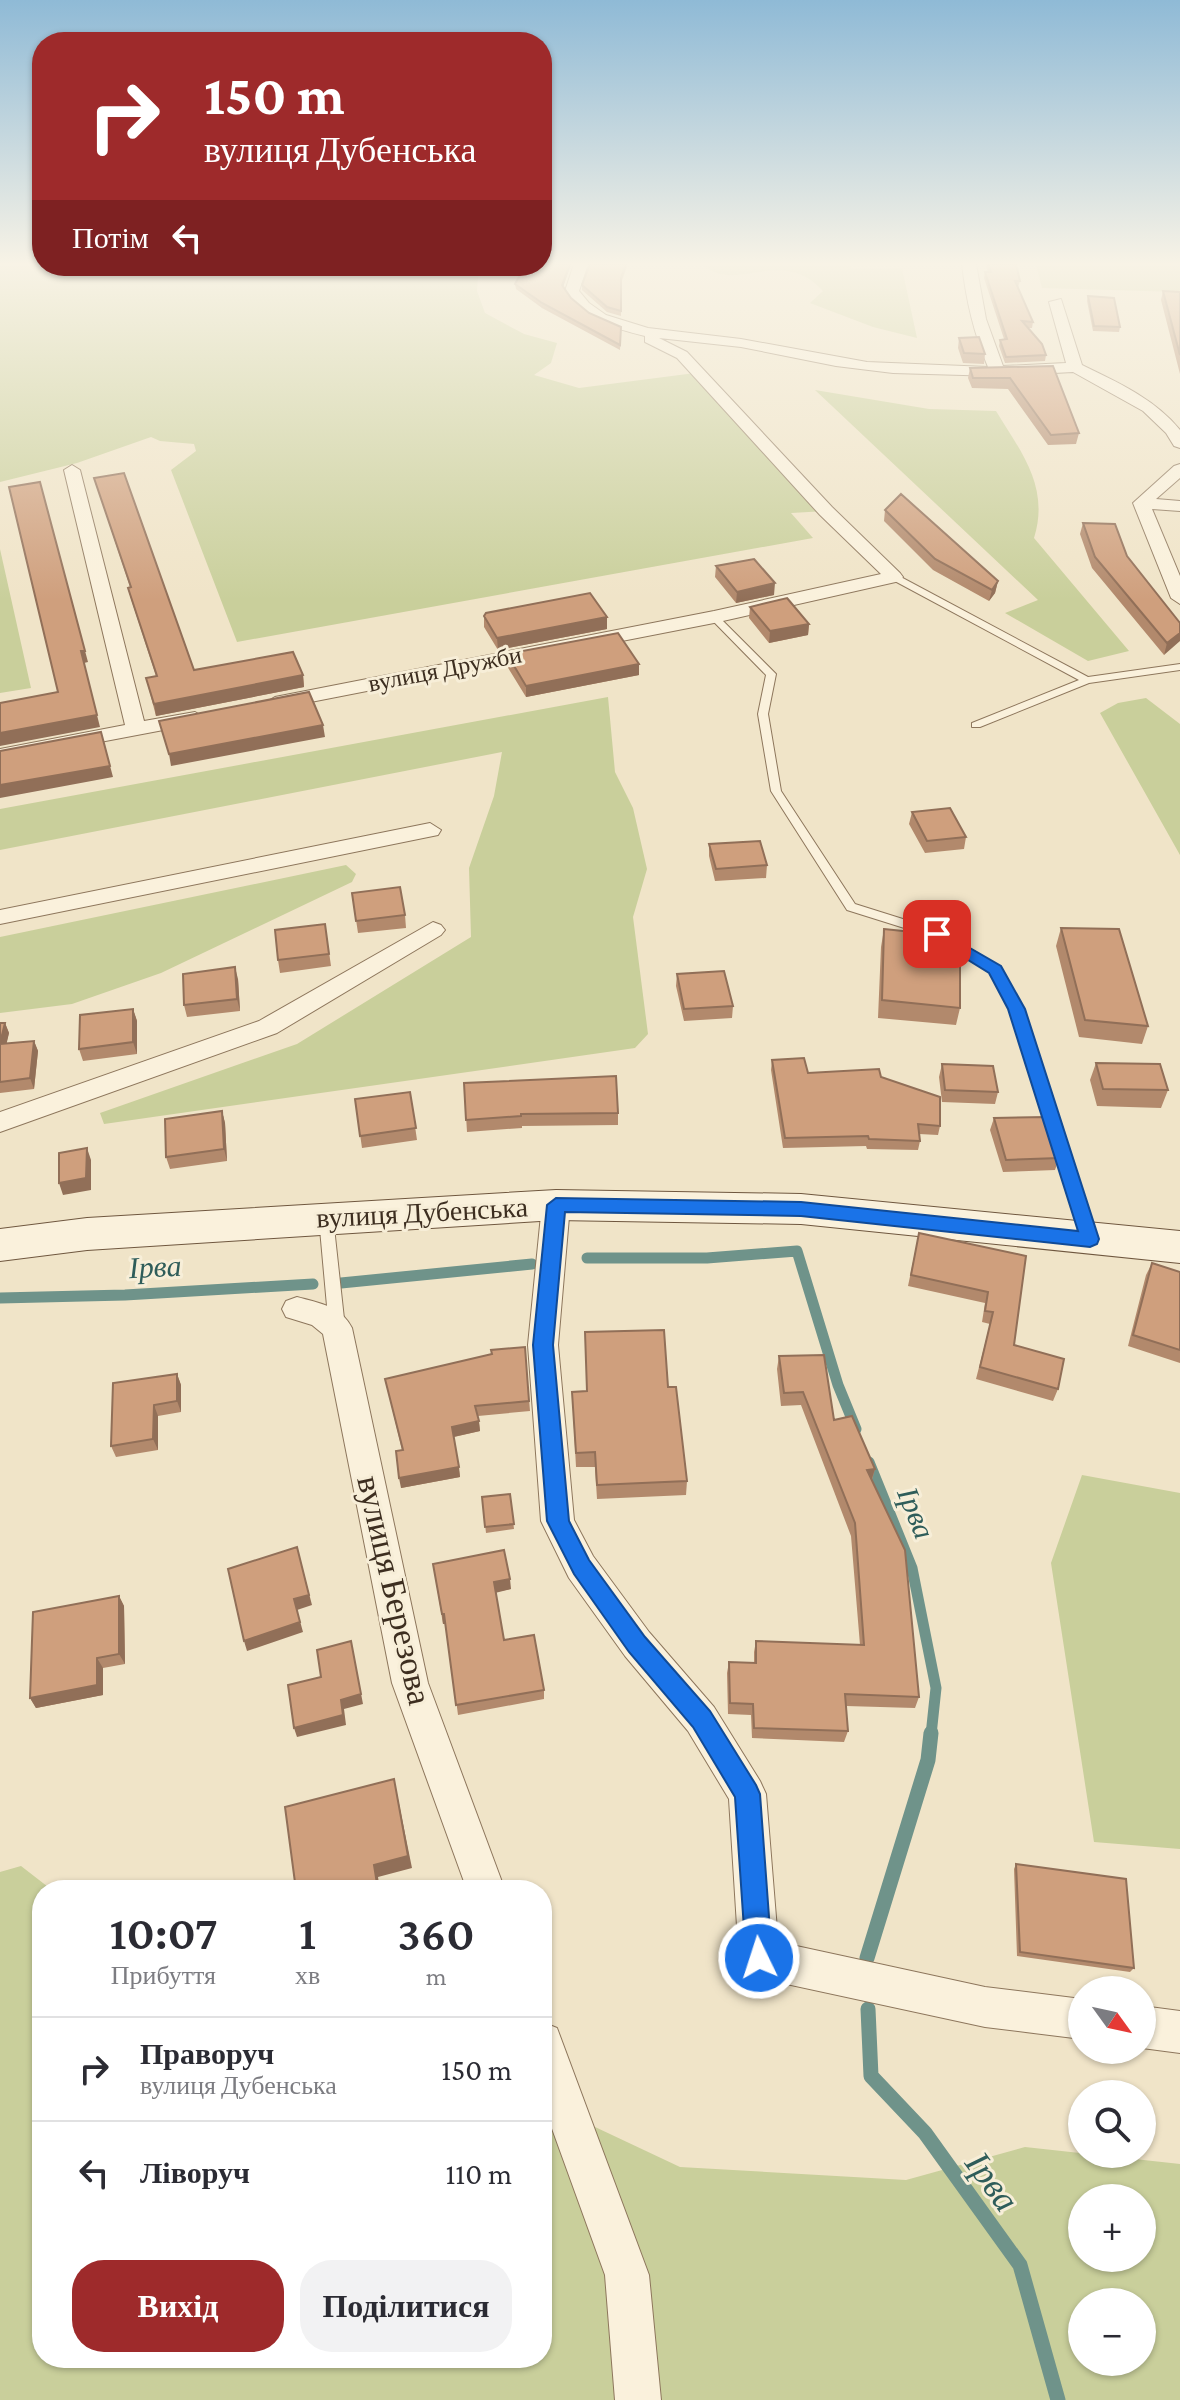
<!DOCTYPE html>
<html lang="uk">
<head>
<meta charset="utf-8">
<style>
	body { margin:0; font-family:"Crimson Pro",serif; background:#f2f2f3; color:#2b2b33; height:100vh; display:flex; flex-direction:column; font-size:30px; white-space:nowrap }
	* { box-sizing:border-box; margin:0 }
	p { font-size:26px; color:#7c7c81 }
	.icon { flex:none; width:44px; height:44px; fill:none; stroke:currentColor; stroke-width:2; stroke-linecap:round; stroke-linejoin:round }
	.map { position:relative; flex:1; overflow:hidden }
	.details { position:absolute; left:32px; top:1880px; width:520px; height:488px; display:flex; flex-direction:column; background:#fff; border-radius:32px; box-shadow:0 2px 6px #0004 }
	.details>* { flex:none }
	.top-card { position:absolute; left:32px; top:32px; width:520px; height:244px; border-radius:32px; box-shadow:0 2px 6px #0004; background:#9e2a2b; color:#fff; overflow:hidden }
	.needle { width:52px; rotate:123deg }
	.controls { position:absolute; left:1068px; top:1976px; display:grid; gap:16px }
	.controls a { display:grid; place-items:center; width:88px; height:88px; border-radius:50%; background:#fff; box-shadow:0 2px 6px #0004; font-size:40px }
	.pin { position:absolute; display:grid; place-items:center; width:68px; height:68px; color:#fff; margin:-34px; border-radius:16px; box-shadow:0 4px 12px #0006 }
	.me { position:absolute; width:88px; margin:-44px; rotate:356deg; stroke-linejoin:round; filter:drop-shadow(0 0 6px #0008) }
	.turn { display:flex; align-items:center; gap:28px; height:168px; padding:0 40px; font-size:36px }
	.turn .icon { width:104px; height:104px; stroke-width:2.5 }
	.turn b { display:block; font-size:56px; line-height:68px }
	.then { display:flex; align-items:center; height:76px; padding:0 40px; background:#0003; gap:16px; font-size:30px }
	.eta { display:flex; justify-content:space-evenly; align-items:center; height:136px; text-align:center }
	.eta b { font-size:48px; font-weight:600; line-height:56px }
	.action { display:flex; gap:16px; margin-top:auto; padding:16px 40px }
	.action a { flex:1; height:92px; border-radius:32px; background:#9e2a2b; color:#fff; font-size:32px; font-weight:600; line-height:92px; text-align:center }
	.action a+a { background:#f2f2f3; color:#2b2b33 }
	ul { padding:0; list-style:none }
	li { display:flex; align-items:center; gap:24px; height:104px; padding:0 40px; border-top:2px solid #e1e1e2 }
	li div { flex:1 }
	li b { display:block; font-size:30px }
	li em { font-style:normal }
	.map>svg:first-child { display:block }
</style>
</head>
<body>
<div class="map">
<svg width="1180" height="2400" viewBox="0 0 1180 2400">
	<rect width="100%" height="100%" fill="#f0e4c8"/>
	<path fill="#c9cf9b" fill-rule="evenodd" d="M0,264L479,266L477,291L485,313L524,334L557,343L551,363L534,375L579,388L695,373L826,511L791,513L813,538L237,642L171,470L196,451L194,444L160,441L151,437L77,463L0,482Z
		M703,264H850L852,269L902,268L917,338L873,327L810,303L823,291C782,244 734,296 703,264Z
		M1036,264H1180V292L1042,288Z
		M815,390L929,409L996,411C1021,452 1050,487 1034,538L1129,651L1088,661L1005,613L1038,600Z
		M0,549L31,688L0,693Z
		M608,697L615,772L633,808L647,869L633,917L648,1034L635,1048L104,1124L100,1113L297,1044L471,937L469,868L494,796L502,752L0,850V809Z
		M1146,698L1180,724V855L1100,713L1118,703Z
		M346,865L356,874L352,882L161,973L72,1004L0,1013V937Z
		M1082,1475L1180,1493V1849L1094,1842L1051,1563Z
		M21,1866L52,1890H42V2358H542V2102L680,2167L906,2180L1025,2147L1180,2164V2400H0V1872ZM1082,2198H1142V2258H1082ZM1082,2302H1142V2362H1082Z"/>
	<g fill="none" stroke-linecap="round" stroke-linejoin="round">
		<path stroke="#6f938a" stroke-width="11" d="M587,1258H707L797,1251L838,1385L856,1429
			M341,1283L532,1264
			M0,1298L125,1295L313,1284
			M869,1462L912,1568L936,1688L931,1735"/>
		<path stroke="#6f938a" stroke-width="15" d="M867,1958L928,1760L931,1733
			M868,2009L871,2076L925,2133L1020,2265L1058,2400"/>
		<g stroke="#8d765c" stroke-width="2">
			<path id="service" d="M891,575H897L1088,677L1180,664V670L1089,683L980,727H972V723L1079,680L891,579Z
				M711,615H717L776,674L768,714L781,791L855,904L941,931L999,966L1022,1009L1097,1239L1095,1243H1085L1083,1239L1010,1009L990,972L933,937L847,910L771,791L758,714L766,675L711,619Z
				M326,1213L331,1214L333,1218L345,1328L342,1332L337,1334L332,1332L329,1328L319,1218L321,1214Z"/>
		</g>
		<g stroke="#8d765c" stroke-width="2">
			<path id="minor" d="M574,264H588L579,291L589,303L606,315L648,328L741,339L867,362L988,367C974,334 966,300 962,264H976L986,319L1003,366L1066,363L1049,302L1061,299L1082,365C1117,382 1155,399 1180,430V448L1174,446L1166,433L1143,411L1073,372L998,376L893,373L836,366L741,347L659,338L687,352L832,507L900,573L903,577L900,581L714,623L275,709L268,707L265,703L275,697L714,611L881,574L820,515L677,358L645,342V336C612,328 586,320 565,291Z
				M1180,464V478L1156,499L1180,501V511L1152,509L1180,576V604L1171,598L1133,503L1174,466Z
				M72,465L80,470L144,721L195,712L205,718L195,724L0,761V749L125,725L64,470Z
				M430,823L441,830L438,835L0,924V910Z
				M433,922L441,925L445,930L441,935L277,1033L0,1132V1112L259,1021Z
				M556,1194L566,1197L570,1205L558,1345L574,1520L593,1556L649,1632L714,1707L760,1781L766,1794L778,1942L985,1987L1082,1999V2039L985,2027L759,1978L745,1972L739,1958L729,1799L688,1731L625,1656L569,1578L541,1521L528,1345L542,1205L546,1197Z
				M297,1297C319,1303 341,1306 352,1328L428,1683L505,1890H467L392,1683L323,1334L312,1325L286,1317L282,1309L286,1301Z
				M1142,2006L1180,2011V2053L1142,2048Z
				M542,2022L557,2028L649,2275L661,2400H615L605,2275L542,2101Z"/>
		</g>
		<g stroke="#6f573f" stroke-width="2">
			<path id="secondary" d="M556,1190L801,1194L1180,1231V1263L801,1224L556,1220L87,1250L0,1261V1229L87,1218Z"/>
		</g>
		<use href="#service" fill="#faf1dc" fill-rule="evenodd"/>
		<use href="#minor" fill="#faf1dc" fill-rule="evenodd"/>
		<use href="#secondary" fill="#faf1dc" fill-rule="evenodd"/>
	</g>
	<path fill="#b2896c" d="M542,264H571L563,287L571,298L589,313L621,327L620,350L542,308L516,289L515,284Z
		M590,264H628L621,283V316L607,312L582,290V285Z
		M985,264H1016L1020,281L1018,287L1033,322L1032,328H1027L1046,355L1045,361L1005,363L999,346L1000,340L1004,339L984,278L985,272H988Z
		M1163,291L1180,292V374L1161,300Z
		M1088,296L1120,327L1119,332L1093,331L1087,301Z
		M959,338L985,354L984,364L963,363L958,348Z
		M1053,366L1079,433L1076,444L1048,445L1008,389L972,388L968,378L970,368Z
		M94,478L194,670L303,675L304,687L156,716L146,678L156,676L131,599L128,588L130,587Z
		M885,510L998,581L995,593L989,601L933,570L884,521Z
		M1083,523L1127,556L1180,623L1164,655L1092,568L1080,534Z
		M716,566L774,595L736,603L715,577Z
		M750,607L809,624L808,635L769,643L749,618Z
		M484,616L607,617V629L498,650L484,627Z
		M507,654L639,675L526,697L507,666Z
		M912,812L966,837L964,849L925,853L909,824Z
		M709,844L767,865L766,878L715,881L709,856Z
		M352,893L405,915L406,928L358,933Z
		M325,924L331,966L280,973L278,960Z
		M1061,928L1148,1026L1142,1044L1079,1037L1056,946Z
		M884,929L960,1008L956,1025L878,1018L881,947Z
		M677,974L733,1006L732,1018L684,1021L676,986Z
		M238,979L240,1011L187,1017L184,1005Z
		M133,1009L137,1021V1054L83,1061L79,1049Z
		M0,1023H5L9,1033L6,1044L34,1041L38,1051L34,1089L0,1093Z
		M772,1060L808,1073L881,1077L940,1126L938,1135L919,1134L920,1141L918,1150L867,1149L866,1146L783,1148L771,1070Z
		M1096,1063L1168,1090L1161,1108L1097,1106L1090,1080Z
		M942,1064L998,1092L995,1104L942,1102L939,1077Z
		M464,1083L618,1113V1125L522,1126V1128L467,1132Z
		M410,1092L417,1140L362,1148L355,1099Z
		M222,1111L225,1123L227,1161L170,1169L166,1157Z
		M994,1118L1059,1158L1055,1170L1003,1172L990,1130Z
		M919,1233L1026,1256L1014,1345L1058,1389L1053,1401L976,1379L990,1324L982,1322L985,1303L908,1286Z
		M1152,1263L1180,1272V1363L1128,1346L1146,1275Z
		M525,1347L530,1411L478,1416L480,1431L454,1437L460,1477L401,1488L402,1450L385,1379Z
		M779,1356L875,1469L872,1480L919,1697L915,1708L846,1706L848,1731L844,1742L752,1738L751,1715L728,1714L727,1673L729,1662L754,1663V1652L756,1641L860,1645L851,1536L801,1405L781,1406L777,1369Z
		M177,1374L181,1385V1412L158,1416V1450L116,1457L111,1446Z
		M668,1387L687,1481L686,1495L597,1499L595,1467H576L572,1392Z
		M510,1494L514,1529L486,1533L482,1497Z
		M433,1564L511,1589L495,1592L504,1640L544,1690V1699L458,1715L446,1624H443Z
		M119,1596L124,1606L125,1664L103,1668V1695L36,1708L30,1698Z
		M1016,1864L1134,1968L1130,1972L1017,1956L1014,1869Z"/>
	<path fill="#916f58" d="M570,264H571L562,290V285Z
		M40,482L88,662L84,663L100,727L0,746V733L97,715L81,651H85Z
		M998,581L995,593L989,601L992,590Z
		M775,583L774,595L736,603L737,592Z
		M607,617V629L498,650L497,638Z
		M809,624L808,635L769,643L770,631Z
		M1180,633V641L1164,655L1167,643Z
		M639,664V675L526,697V686Z
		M303,675L304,687L156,716L154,704Z
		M323,725L325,737L171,766L169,754Z
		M101,732L113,777L0,798V785Z
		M235,967L238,979L240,1011L237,999Z
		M133,1009L137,1021V1054L133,1042Z
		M5,1023L9,1033L4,1055L0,1045Z
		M34,1041L38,1051L34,1089L30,1078Z
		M222,1111L225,1123L227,1161L224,1149Z
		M87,1148L91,1160V1190L63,1195L59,1183Z
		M177,1374L181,1385V1412L177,1401Z
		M154,1405L158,1416V1450L153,1439Z
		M479,1421L480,1431L453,1437L452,1427Z
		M459,1467L460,1477L401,1488L399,1478Z
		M875,1469L871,1481L867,1470Z
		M297,1547L312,1605L297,1610L303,1632L247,1651L244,1641L294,1599Z
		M510,1579L511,1589L495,1593L494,1582Z
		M119,1596L124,1606L125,1664L119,1654Z
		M442,1614H444L446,1624H443Z
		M351,1641L363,1704L344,1709L346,1725L297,1737L294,1728Z
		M97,1658L103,1668V1695L36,1708L30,1698Z
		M394,1779L412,1868L378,1877L380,1890H378L374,1865Z"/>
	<path fill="#cf9f7d" stroke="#916f58" stroke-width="2" d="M542,264H570L562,285L571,298L589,313L621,327L620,345L542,303L515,284L525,266H542Z
		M590,264H626L621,278V311L607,307L582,285Z
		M988,264H1016L1020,281H1015L1033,322L1022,321L1042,344L1046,355L1006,357L1000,340L1007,339L985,272H991Z
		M1163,291L1180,292V355Z
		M1088,296L1114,298L1120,327L1094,326Z
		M979,337L985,354L964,353L959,338Z
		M1053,366L1079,433L1051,435L1010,378H973L970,368Z
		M124,473L194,670L293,652L303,675L154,704L146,678L157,676L128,588L131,587L94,478Z
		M40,482L85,651H81L97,715L0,733V703L58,692L9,487Z
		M901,494L998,581L992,590L935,559L885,510Z
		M1083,523L1115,524L1127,556L1180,623V633L1167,643L1095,557Z
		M754,559L775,583L737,592L716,566Z
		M590,593L607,617L497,638L484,616L486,613Z
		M787,598L809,624L770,631L750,607Z
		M618,633L639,664L526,686L507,654Z
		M309,692L323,725L169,754L159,721Z
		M101,732L110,766L0,785V751Z
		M950,808L966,837L927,841L912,812Z
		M760,841L767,865L716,869L709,844Z
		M400,887L405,915L356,921L352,893Z
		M325,924L329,954L278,960L275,930Z
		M1061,928L1119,929L1148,1026L1085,1020Z
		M884,929L960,937V1008L882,1000Z
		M235,967L237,999L184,1005L183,974Z
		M724,971L733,1006L684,1009L677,974Z
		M133,1009V1042L79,1049L80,1015Z
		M0,1023H5L0,1043Z
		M34,1041L30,1078L0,1082V1044Z
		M804,1058L808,1073L879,1069L881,1077L940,1097V1126L918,1124L920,1141L869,1139L868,1136L785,1138L772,1060Z
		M1096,1063L1160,1064L1168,1090L1103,1089Z
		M942,1064L993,1066L998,1092L945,1090Z
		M616,1076L618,1113L521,1114V1116L466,1120L464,1083Z
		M410,1092L416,1128L360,1136L355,1099Z
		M222,1111L224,1149L166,1157L165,1119Z
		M1046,1117L1059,1158L1006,1160L994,1118Z
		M87,1148L86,1178L59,1183V1153Z
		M919,1233L1026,1256L1014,1345L1064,1359L1058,1389L980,1367L993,1312L985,1311L988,1292L911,1275Z
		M1152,1263L1180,1272V1350L1133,1335Z
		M664,1330L668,1387H676L687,1481L597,1485L595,1452L576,1453L572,1392L587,1391L585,1332Z
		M525,1347L529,1401L475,1406L479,1421L452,1427L459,1467L399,1478L396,1451L403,1450L385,1379L492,1354L491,1350Z
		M824,1355L834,1420L852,1416L875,1469L867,1470L905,1550L919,1697L845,1694L848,1731L754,1728L753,1704L730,1703L729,1662L756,1663V1641L864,1645L855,1523L803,1392L784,1393L779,1356Z
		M177,1374V1401L154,1405L153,1439L111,1446L113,1383Z
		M510,1494L514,1524L485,1527L482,1497Z
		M297,1547L309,1595L294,1599L300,1622L244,1641L228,1569Z
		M504,1550L510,1579L494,1582L504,1640L534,1635L544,1690L456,1705L444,1614H442L433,1564Z
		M119,1596V1654L97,1658V1685L30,1698L33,1612Z
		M351,1641L361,1694L341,1700L343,1715L294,1728L288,1685L321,1677L317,1650Z
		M394,1779L408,1856L374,1865L378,1890H296L285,1807Z
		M1016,1864L1126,1879L1134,1968L1020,1952Z"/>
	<linearGradient id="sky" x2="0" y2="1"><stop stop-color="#8fbad6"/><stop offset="0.44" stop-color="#f8f3e6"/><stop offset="1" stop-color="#f8f3e6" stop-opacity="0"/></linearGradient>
	<rect width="1180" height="600" fill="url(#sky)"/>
	<path fill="#1a73e8" stroke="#114b97" stroke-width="2" d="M937,929L1001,966L1025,1009L1099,1239L1097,1244L1090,1247L801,1216L565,1212L553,1345L569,1521L589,1560L645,1637L710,1711L756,1785L760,1794L772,1958L768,1967L759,1971L750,1967L746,1958L735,1797L693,1727L629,1652L574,1574L547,1521L533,1345L547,1205L556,1198L801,1202L1078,1231L1008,1009L989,973L931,937L929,934Z"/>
	<g text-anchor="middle" stroke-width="6" stroke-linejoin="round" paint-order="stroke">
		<g font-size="24" fill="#3d2e20" stroke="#f7eed8">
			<text transform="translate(445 669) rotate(-11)" y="8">вулиця Дружби</text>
		</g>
		<g font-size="28" fill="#3d2e20" stroke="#f7eed8">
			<text transform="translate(422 1212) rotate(-3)" y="10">вулиця Дубенська</text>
		</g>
		<g font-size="30" font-style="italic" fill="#2f5d5a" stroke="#f7eed8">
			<text transform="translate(155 1267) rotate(-3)" y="10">Ірва</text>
			<text transform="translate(916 1513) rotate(68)" y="10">Ірва</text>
		</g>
		<g font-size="34" fill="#3d2e20" stroke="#f7eed8">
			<text transform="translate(395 1590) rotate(77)" y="12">вулиця Березова</text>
		</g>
		<g font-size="36" font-style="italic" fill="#2f5d5a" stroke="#f7eed8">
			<text transform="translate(993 2181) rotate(54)" y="13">Ірва</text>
		</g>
	</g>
</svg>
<div class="controls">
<a><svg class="needle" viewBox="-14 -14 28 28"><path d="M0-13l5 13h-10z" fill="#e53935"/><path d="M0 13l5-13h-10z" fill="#7c7c81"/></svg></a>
<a><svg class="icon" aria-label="search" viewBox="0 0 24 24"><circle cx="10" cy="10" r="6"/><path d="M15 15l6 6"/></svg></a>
<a>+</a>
<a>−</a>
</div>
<div class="pin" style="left:937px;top:934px;background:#d93025"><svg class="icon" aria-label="arrive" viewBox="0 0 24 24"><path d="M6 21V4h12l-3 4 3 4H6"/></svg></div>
<svg class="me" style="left:759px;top:1958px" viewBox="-20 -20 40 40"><circle r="17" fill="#1a73e8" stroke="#fff" stroke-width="3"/><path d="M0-11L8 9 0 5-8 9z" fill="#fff"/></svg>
<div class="top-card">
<div class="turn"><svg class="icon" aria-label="right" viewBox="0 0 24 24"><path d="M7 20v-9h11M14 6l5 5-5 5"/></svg><div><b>150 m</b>вулиця Дубенська</div></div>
<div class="then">Потім<svg class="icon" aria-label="left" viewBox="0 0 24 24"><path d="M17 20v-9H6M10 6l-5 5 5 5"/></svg></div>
</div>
<section class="details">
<div class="eta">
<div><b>10:07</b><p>Прибуття</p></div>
<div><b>1</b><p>хв</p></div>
<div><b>360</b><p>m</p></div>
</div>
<ul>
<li><svg class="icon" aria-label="right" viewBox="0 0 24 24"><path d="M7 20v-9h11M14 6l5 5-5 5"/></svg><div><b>Праворуч</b><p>вулиця Дубенська</p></div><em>150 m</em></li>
<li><svg class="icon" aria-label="left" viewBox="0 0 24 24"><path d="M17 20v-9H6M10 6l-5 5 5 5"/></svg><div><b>Ліворуч</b></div><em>110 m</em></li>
</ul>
<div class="action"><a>Вихід</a><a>Поділитися</a></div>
</section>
</div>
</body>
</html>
